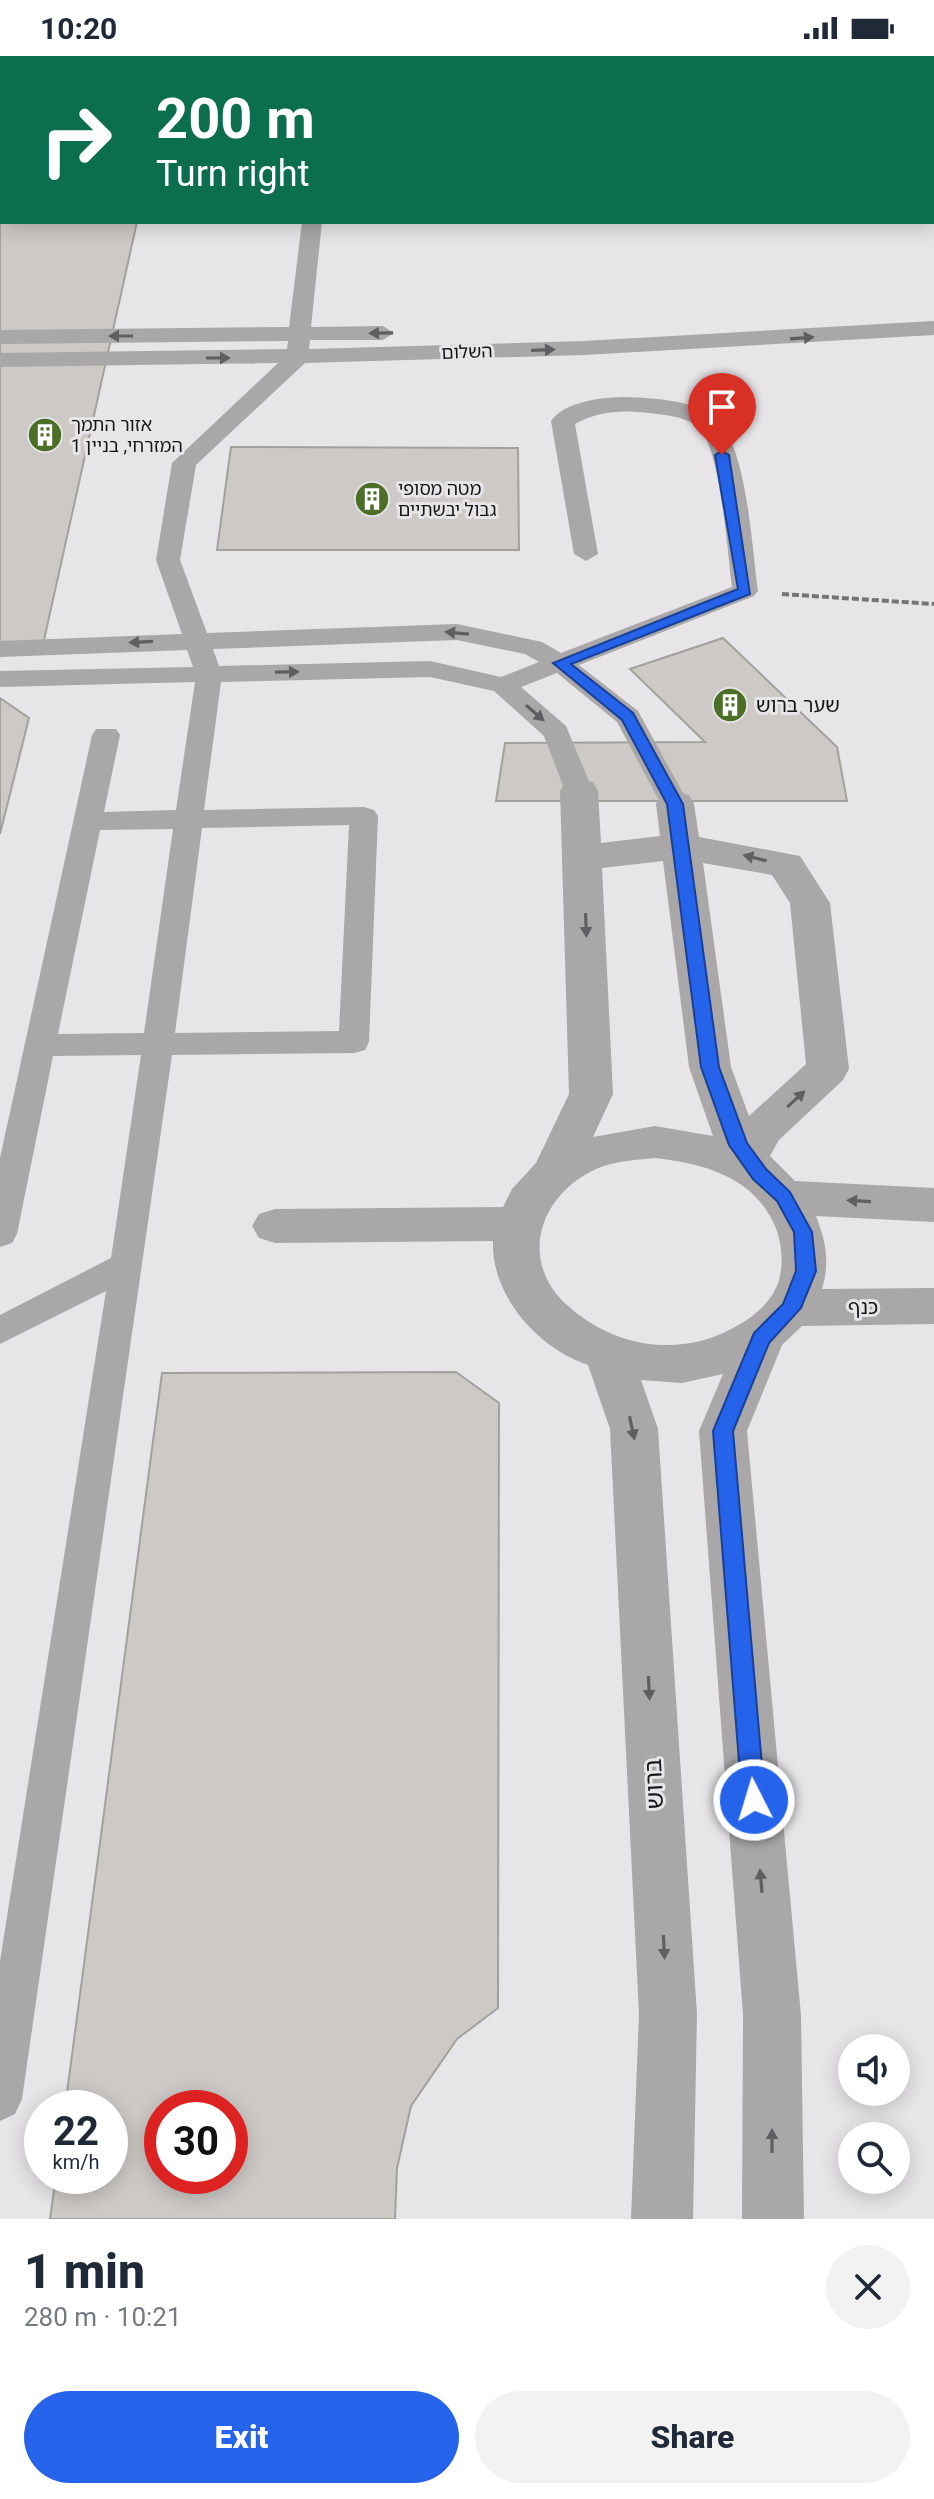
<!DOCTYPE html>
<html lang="en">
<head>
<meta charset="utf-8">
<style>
	body { margin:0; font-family:Roboto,"Noto Sans Hebrew",sans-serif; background:#f2f2f3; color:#1f2937; height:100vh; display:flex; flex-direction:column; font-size:30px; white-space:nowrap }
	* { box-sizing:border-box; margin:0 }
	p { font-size:26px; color:#747a83 }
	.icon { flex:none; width:44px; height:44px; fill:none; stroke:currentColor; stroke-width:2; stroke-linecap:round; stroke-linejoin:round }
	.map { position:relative; height:2163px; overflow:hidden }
	.side { display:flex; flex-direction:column; background:#fff; flex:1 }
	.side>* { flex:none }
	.hud { position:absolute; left:0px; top:0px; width:934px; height:168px; box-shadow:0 4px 20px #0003; background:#0b6e4f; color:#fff; overflow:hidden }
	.controls { position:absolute; left:838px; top:1978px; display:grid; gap:16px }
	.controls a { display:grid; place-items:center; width:72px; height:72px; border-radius:50%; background:#fff; box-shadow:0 4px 20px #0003; font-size:40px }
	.speed { position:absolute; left:24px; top:2034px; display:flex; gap:16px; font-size:40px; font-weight:700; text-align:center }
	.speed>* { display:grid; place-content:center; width:104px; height:104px; border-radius:50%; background:#fff; box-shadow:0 4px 20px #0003; line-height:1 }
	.speed small { font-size:20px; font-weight:400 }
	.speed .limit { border:12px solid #d22; background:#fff; color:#111 }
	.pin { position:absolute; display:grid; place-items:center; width:68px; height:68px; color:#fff; margin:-82px -34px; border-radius:50% 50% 50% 0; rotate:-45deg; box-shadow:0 0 8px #0007 }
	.pin .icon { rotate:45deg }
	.me { position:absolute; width:88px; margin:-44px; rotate:355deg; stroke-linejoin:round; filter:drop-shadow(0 0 6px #0008) }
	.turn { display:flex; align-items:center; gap:28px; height:168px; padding:0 24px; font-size:36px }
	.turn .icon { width:104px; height:104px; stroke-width:2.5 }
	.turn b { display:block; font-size:56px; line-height:68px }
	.round { display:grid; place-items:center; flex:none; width:84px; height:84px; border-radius:42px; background:#f2f2f3 }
	.summary { display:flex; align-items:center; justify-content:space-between; height:136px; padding:0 24px }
	h1 { font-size:48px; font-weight:800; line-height:60px }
	.cta { display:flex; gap:16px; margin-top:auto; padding:16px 24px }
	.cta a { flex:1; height:92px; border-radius:48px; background:#2563eb; color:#fff; font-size:32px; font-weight:800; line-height:92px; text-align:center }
	.cta a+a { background:#f2f2f3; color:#1f2937 }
	.status { display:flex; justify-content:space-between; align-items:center; height:56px; padding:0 40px; background:#fff; direction:ltr }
	.status svg { height:22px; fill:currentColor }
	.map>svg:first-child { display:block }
</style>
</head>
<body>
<div class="status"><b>10:20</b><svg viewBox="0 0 49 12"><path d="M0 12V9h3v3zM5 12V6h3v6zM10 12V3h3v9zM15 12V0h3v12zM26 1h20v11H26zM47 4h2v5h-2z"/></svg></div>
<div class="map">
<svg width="934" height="2163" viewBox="0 0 934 2163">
	<rect width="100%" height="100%" fill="#e8e5e8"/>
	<path fill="#ccc9c6" stroke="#a3a19e" stroke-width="2" fill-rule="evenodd" d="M0,0H172L2,2L0,33Z
		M0,119L2,166H137L42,593H0Z
		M231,391L518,392L519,494H217Z
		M723,582L837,691L847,745H496L505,687L705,686L630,613Z
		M0,642L29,662L0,778Z
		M456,1316L499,1347L498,1952L457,1983L411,2050L397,2112L395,2163H50L56,2120H110V2052H65L162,1317ZM162,2052H230V2120H162Z"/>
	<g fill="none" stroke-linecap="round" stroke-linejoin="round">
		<path stroke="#757375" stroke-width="4" stroke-dasharray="7 3" stroke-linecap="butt" d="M782,538L934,548"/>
		<path fill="#a9a7a8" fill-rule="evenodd" d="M321,0H339V2H321Z
			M0,90H2V102H0Z
			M302,166H322L311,271L383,270L394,277L383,284H310L309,293L584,285L934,265V279L584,299L305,307L196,409L180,504L207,577L457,568L542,586L561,597L732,531C728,500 720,393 700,373C687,360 665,359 648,357C621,354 599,355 575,368L598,498L586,505L574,498L551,365C565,345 604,341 626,341C654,342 693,344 716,362C747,389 752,494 758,535L754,540L579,609L638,655L689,748L685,754H665L661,748L617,666L557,617L521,631L566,670L593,735L589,741H569L565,735L544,680L494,635L430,621L221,626L204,754L364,751L374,754L378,760L369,986L365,994L354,997L172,999L22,2043L15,2058L0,2065V1905L106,1235L0,1288V1259L111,1202L141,999L53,1000L17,1178L12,1187L0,1191V1102L92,679L96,673H116L120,679L104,756L176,754L195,626L0,631V615L193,611L187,594L0,601V585L182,578L156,504L172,407L278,307L0,311V297L287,293L288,285L0,288V274L289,271ZM457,584L525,598L539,606L501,621L430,605L219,610L213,593ZM349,769L339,975L175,977L202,772ZM173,773L144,977L58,978L100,774Z"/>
		<path fill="#a9a7a8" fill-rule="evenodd" d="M579,723L593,726L598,735L601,787L660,780L656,748L661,739L675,736L689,739L694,748L699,781L800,800L830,847L849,1013L843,1024L779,1084L770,1100L795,1125L934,1132V1166L816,1160C826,1186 830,1205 822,1233L934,1232V1268L802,1270L782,1289L747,1375L801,1959L804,2163H742L743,1959L699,1375L723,1318L682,1327L641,1324L658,1373L697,1958L693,2163H631L639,1958L610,1373L588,1309C538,1292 491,1240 493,1185L275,1187L259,1182L252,1170L259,1158L275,1153L503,1151L512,1133L536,1107L569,1038L560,735L565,726ZM663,805L689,1011L713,1080L655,1070L593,1081L613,1038L602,812ZM703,807L772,819L790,847L806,1008L749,1060L731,1011ZM655,1102C707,1108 757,1122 777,1175C783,1194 784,1217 775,1234C768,1248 754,1260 740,1268C684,1303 615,1293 567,1249C518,1205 539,1139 596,1113C614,1105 635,1104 655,1102Z"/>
	</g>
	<defs><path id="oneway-solid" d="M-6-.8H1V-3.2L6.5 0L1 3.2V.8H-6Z" transform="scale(2)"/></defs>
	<g fill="#605e60">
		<use href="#oneway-solid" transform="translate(381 277) rotate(179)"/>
		<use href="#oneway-solid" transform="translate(121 280) rotate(180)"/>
		<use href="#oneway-solid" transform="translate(802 282) rotate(-4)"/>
		<use href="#oneway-solid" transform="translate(543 294) rotate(-2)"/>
		<use href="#oneway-solid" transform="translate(218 302)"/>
		<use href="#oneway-solid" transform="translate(457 577) rotate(-175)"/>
		<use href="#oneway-solid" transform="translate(141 586) rotate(177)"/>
		<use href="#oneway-solid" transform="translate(287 616) rotate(-1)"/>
		<use href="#oneway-solid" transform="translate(535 657) rotate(41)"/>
		<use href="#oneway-solid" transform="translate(755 802) rotate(-166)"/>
		<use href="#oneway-solid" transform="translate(586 869) rotate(88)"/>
		<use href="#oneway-solid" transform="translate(796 1043) rotate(-43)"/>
		<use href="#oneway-solid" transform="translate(859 1145) rotate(-177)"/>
		<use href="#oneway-solid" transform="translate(632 1372) rotate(78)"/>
		<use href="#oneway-solid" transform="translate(649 1632) rotate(87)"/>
		<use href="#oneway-solid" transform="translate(761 1825) rotate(-95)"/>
		<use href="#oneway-solid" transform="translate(664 1891) rotate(87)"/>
		<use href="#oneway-solid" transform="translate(772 2085) rotate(-90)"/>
	</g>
	<path fill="#2563eb" stroke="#184099" stroke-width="2" d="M722,395L729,399L750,538L571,608L633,657L683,748L719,1011L747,1087L766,1113L790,1136L812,1176L816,1215L801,1252L769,1287L733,1375L765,1744L762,1751L754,1754L746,1751L742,1744L713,1375L754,1277L783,1248L796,1215L794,1176L777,1145L753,1123L729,1089L701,1011L667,748L622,664L553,607L738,533L715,399Z"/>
	<defs>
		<g id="building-disc" transform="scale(1.8)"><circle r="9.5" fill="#4b6f27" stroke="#e8e5e8"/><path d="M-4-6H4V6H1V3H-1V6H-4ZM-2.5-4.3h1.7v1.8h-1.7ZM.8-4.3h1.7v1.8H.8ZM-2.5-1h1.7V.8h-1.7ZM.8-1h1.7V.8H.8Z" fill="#fff"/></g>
	</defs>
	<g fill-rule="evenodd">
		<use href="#building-disc" x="45" y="379"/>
		<use href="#building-disc" x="372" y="443"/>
		<use href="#building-disc" x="730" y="649"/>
	</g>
	<g text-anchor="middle" stroke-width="6" stroke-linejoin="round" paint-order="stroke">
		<g font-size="18" fill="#171617" stroke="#e8e5e8">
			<text transform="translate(467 296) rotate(-2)" y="6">השלום</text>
		</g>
		<g font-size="18" fill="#171617" stroke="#e8e5e8" text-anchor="start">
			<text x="71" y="375">אזור התמך<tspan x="71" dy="21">המזרחי, בניין 1</tspan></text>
			<text x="398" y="439">מטה מסופי<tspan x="398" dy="21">גבול יבשתיים</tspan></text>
		</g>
		<g font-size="20" fill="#171617" stroke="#e8e5e8" text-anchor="start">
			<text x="756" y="656">שער ברוש</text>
		</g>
		<g font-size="20" fill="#171617" stroke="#e8e5e8">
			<text transform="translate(863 1251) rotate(-1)" y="7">כנף</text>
		</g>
		<g font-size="24" fill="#171617" stroke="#e8e5e8">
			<text transform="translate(654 1728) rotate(-93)" y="8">ברוש</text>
		</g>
	</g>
</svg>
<div class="controls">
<a><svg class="icon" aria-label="sound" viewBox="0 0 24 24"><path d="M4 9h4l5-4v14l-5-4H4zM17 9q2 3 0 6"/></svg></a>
<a><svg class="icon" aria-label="search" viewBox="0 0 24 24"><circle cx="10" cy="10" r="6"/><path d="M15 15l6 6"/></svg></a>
</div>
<div class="speed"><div>22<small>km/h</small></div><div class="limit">30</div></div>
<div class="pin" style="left:722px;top:399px;background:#d93025"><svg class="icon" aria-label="arrive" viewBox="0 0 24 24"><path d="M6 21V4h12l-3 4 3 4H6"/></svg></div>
<svg class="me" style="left:754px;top:1744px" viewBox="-20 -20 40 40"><circle r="17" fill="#2563eb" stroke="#fff" stroke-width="3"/><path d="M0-11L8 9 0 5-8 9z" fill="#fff"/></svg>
<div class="hud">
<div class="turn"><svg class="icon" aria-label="right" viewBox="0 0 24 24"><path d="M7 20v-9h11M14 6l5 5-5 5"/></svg><div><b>200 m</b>Turn right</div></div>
</div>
</div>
<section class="side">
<div class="summary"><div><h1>1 min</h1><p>280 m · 10:21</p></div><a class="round"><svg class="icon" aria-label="close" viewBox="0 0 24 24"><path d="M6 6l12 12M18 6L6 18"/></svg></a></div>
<div class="cta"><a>Exit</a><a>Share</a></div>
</section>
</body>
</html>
